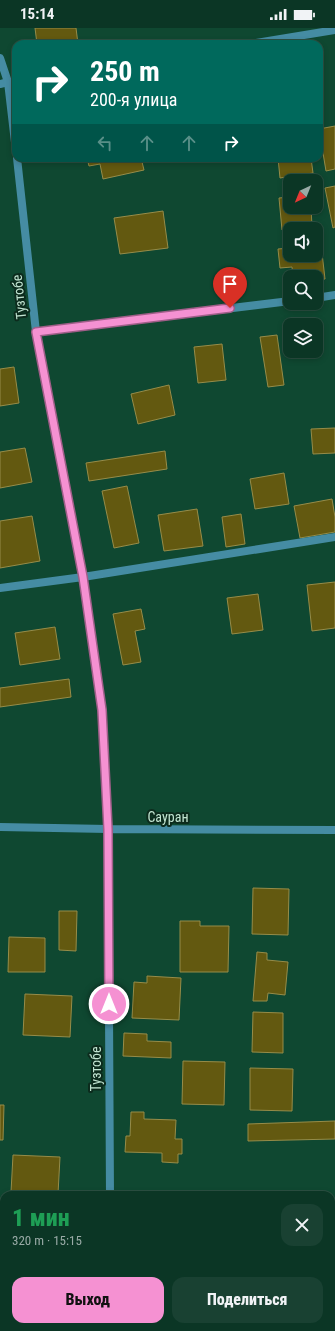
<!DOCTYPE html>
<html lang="ru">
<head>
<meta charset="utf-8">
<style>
	body { margin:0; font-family:"Roboto Condensed",sans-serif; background:#194132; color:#f1f3f6; height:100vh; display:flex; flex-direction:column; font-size:15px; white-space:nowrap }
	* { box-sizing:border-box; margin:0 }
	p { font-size:13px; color:#9aaba7 }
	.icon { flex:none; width:22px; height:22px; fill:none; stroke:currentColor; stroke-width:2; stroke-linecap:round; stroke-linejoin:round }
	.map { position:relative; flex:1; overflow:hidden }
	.panel { position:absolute; left:0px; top:1163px; width:335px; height:140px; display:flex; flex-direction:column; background:#0b3625; border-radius:12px 12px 0 0; box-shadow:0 2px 6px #0003,0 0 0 1px #2b5042 }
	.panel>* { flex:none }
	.banner { position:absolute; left:12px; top:12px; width:311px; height:122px; border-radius:12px; box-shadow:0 2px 6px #0003,0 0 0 1px #2b5042; background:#00695c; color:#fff; overflow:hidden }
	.needle { width:26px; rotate:223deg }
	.buttons { position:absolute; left:283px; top:146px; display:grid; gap:8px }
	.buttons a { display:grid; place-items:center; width:40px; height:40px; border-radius:8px; background:#0b3625; box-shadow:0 2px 6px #0003,0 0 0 1px #2b5042; font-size:20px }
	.pin { position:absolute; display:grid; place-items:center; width:34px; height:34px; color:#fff; margin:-41px -17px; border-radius:50% 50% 50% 0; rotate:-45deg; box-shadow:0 0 4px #0007 }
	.pin .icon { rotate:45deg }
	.me { position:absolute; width:44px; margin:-22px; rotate:0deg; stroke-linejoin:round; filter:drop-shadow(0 0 3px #0008) }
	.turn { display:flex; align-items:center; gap:14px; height:84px; padding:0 12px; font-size:18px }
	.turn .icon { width:52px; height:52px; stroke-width:2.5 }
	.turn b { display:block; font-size:28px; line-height:34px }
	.lanes { display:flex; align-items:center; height:38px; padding:0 12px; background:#0003; justify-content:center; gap:20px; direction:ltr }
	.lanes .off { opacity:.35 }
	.round { display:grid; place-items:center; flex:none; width:42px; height:42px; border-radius:12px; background:#194132 }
	.head { display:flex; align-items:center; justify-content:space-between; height:68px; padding:0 12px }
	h1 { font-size:24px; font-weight:800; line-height:30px; color:#1e9e55 }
	.action { display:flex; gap:8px; margin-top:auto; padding:8px 12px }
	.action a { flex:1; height:46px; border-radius:12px; background:#f591d2; color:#111; font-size:16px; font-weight:800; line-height:46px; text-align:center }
	.action a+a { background:#194132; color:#f1f3f6 }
	.status { display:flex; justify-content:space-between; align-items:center; height:28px; padding:0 20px; background:#0b3625; direction:ltr }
	.status svg { height:11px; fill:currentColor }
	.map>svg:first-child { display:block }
</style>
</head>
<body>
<div class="status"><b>15:14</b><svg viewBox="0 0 49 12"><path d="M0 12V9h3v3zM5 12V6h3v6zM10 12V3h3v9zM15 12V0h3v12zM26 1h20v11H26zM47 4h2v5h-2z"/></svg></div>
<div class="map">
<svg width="335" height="1303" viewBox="0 0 335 1303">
	<rect width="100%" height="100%" fill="#0f4831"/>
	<path fill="#635910" stroke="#968c49" d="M35,0H76L78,16H37Z
		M335,98V141L326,143L319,101Z
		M87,130H141L144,142L103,151L100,136L89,138Z
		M278,130H311L313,145L280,150Z
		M335,158V199L333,200L325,160Z
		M290,169V179H311L312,199L282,202L279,170Z
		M163,183L168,220L120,226L114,190Z
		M321,216L325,251L316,252V249H293L292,239L280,240L278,221L290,220V227H316V217Z
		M277,307L284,357L268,359L260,309Z
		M222,316L226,352L198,355L194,319Z
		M14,339L19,375L0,378V341Z
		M169,357L175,387L138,396L131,366Z
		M335,400V425L313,426L311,401Z
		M25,420L32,454L0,460V424Z
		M165,423L167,441L89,453L86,435Z
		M284,445L289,476L255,481L250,451Z
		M127,458L139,515L114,520L102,463Z
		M332,471L335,489V504L300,510L294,478Z
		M197,481L203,518L164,523L158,487Z
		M241,486L245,516L226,519L222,489Z
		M32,488L40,533L0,540V493Z
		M335,554V600L312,603L307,557Z
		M258,566L263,602L232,606L227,570Z
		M141,581L145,601L135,603L141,634L123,637L113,586Z
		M55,599L60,631L20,637L15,605Z
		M69,651L71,669L0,679V660Z
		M253,860L289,861L288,907L252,906Z
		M59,883H77L76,923L59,922Z
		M180,893H200V898H229L228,944H180Z
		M9,909L45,910V944H8Z
		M257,924L267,925V932L288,934L285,967L268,965L267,973H253Z
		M147,948L181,950L179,992L132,990L134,954L147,955Z
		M25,966L72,968L70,1009L23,1007Z
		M253,984L283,985V1025L252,1024Z
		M124,1005L147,1006V1013L171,1014V1030L123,1028Z
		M183,1033L225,1034L224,1077L182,1076Z
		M250,1040L293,1041L292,1083L250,1082Z
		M0,1077H4L3,1112H0Z
		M131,1084H144V1091L176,1092L175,1111H182V1126H178V1135L162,1134V1125L125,1124L126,1108H130Z
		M335,1093V1111L248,1113V1096Z
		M13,1127L60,1129L58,1166L11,1164Z
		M0,1190L4,1191V1204H0Z
		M17,1299H52V1303H17Z"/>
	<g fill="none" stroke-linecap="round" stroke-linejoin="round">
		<path stroke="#458ca3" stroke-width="8" d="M0,56L8,54"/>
		<path stroke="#458ca3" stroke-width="8" d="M249,16L335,2
			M0,30L8,54L16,123
			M17,130L36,304L83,549L102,681L108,801L110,1167
			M316,270L335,267
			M36,304L290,273
			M0,560L83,549L335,509
			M0,799L108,801L335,802
			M111,1299V1303"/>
	</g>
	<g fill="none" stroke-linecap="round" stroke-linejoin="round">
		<g stroke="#9f5e88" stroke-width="10">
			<path id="route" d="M109,976L108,801L102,682L83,549L36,304L230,280"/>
		</g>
		<use href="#route" stroke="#f591d2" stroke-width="7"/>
	</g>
	<g text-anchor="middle" stroke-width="4" stroke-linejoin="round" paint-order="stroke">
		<g font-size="14" fill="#c1e4d1" stroke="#0c2b1d">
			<text transform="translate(19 269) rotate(-96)" y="5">Тузтобе</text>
			<text x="168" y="794">Сауран</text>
			<text transform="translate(96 1041) rotate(-90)" y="5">Тузтобе</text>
		</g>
	</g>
</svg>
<div class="buttons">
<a><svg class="needle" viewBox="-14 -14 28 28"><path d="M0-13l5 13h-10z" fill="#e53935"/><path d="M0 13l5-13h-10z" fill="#9aaba7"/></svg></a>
<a><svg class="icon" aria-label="sound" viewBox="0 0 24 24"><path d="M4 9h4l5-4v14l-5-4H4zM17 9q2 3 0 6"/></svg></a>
<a><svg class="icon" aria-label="search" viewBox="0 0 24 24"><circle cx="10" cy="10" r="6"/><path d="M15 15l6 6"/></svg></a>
<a><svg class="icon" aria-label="layers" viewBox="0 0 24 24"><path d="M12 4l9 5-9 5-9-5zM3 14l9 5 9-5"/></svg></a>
</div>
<div class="pin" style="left:230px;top:280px;background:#d93025"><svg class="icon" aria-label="arrive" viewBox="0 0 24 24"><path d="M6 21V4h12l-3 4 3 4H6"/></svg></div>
<svg class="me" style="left:109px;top:976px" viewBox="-20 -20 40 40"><circle r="17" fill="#f591d2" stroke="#fff" stroke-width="3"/><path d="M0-11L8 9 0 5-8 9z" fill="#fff"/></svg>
<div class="banner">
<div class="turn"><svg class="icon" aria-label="right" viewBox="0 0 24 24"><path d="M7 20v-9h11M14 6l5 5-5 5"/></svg><div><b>250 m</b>200-я улица</div></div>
<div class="lanes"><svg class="icon off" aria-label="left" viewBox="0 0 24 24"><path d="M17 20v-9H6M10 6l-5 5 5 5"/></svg><svg class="icon off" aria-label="ahead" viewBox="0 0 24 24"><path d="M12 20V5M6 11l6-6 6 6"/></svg><svg class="icon off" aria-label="ahead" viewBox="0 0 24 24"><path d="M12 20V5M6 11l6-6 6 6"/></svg><svg class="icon" aria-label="right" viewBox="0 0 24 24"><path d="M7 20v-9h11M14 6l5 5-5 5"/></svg></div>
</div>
<section class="panel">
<div class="head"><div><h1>1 мин</h1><p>320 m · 15:15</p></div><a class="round"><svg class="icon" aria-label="close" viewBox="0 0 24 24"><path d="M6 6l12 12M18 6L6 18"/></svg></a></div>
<div class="action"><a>Выход</a><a>Поделиться</a></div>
</section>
</div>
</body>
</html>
